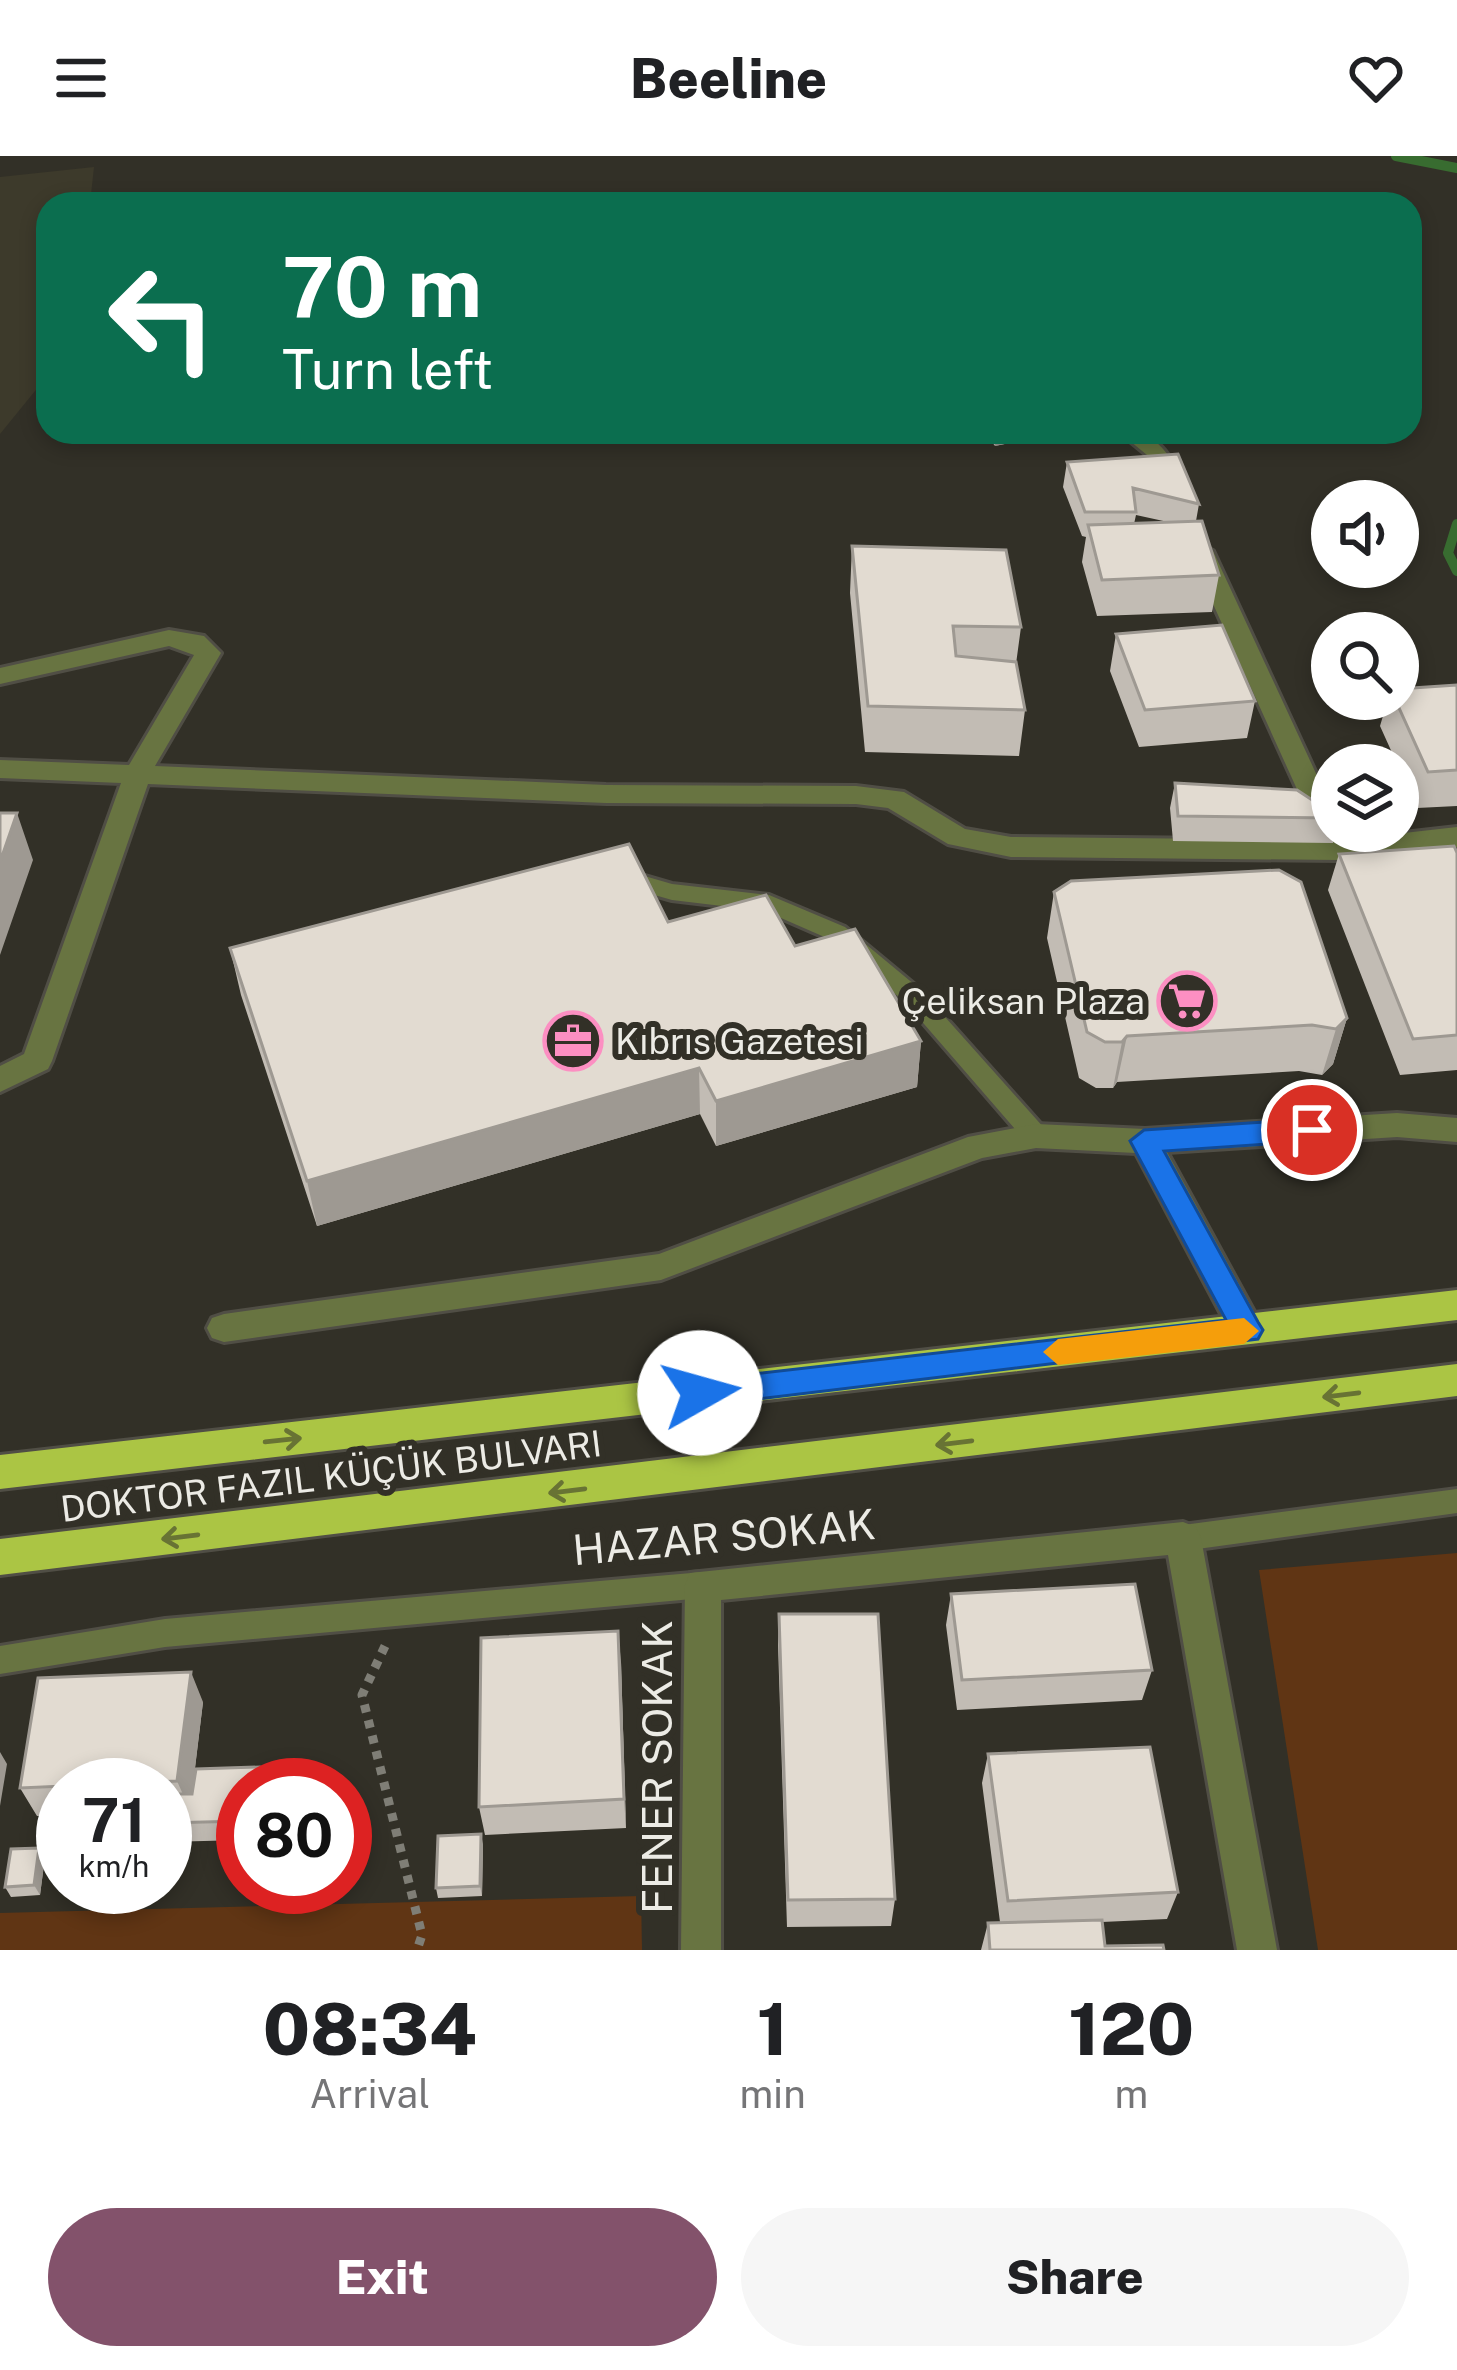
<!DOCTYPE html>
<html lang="en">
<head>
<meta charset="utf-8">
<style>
	body { margin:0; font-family:"Public Sans",sans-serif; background:#f6f6f6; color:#202124; height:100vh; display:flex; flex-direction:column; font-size:45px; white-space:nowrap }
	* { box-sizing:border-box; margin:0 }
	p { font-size:39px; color:#757577 }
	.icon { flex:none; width:66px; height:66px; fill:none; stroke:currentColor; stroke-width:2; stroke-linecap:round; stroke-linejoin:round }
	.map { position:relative; height:1794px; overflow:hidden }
	.details { display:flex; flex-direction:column; background:#fff; flex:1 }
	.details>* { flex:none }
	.hud { position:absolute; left:36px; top:36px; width:1386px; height:252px; border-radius:36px; box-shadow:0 6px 18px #0003; background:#0b6e4f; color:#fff; overflow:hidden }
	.fabs { position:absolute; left:1311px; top:324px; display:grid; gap:24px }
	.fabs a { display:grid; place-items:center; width:108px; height:108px; border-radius:50%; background:#fff; box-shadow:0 6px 18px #0003; font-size:60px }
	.speed { position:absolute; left:36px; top:1602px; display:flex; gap:24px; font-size:60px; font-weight:700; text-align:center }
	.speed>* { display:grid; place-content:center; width:156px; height:156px; border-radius:50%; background:#fff; box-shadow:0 6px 18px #0003; line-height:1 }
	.speed small { font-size:30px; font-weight:400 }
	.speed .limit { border:18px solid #d22; background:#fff; color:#111 }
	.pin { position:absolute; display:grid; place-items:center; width:102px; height:102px; color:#fff; margin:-51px; border:6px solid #fff; border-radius:50%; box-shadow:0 3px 12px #0007 }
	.me { position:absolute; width:132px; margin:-66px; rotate:83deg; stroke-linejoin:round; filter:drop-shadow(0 0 9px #0008) }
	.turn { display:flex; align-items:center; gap:42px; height:252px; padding:0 48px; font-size:54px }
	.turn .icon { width:156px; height:156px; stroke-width:2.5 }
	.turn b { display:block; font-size:84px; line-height:102px }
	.eta { display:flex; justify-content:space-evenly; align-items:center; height:204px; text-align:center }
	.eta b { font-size:72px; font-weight:800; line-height:84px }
	.cta { display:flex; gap:24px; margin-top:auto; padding:24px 48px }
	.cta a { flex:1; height:138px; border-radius:72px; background:#83526b; color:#fff; font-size:48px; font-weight:800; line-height:138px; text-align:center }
	.cta a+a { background:#f6f6f6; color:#202124 }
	header { display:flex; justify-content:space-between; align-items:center; height:156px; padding:0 48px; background:#fff; font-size:54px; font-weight:800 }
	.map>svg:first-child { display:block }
</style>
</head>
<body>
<header><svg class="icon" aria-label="menu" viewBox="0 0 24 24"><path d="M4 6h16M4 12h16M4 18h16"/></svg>Beeline<svg class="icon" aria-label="heart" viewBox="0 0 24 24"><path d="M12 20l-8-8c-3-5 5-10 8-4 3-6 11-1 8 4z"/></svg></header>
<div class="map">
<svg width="1457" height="1794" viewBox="0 0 1457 1794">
	<rect width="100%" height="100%" fill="#323027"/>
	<path fill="#3d3a2b" d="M94,11L90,48H48V219L0,278V21Z"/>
	<path fill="#603514" d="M1457,1397V1794H1318L1259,1414Z
		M641,1740L642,1794H0V1757Z"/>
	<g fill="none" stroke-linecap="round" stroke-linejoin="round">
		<path stroke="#386c30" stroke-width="10" d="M1396,0L1457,12
			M1457,368L1448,397L1457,415"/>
		<g stroke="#504e45" stroke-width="6">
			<path id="service" d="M617,712L672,728L769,739L845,771L921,834L1045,973L1048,980L1045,987H1027L905,846L829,783L765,755L672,744L609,726L606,720L609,714Z
				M1457,1333V1357L1183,1395L1173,1391L1169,1382L1173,1373L1183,1369Z
				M703,1416L713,1420L717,1429L713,1438L703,1442L165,1491L0,1518V1490L165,1463Z"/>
		</g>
		<g stroke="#504e45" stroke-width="6">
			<path id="minor" d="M1119,276C1161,276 1170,299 1186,335L1182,340H1166L1147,299Z
				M1201,388L1213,395L1332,652V675H1343L1342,684L1457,671V691L1340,704L1011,701L948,688L888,652L856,648L606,647L148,628L52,905L48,913L0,936V910L24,898L121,627L0,622V604L129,609L194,499L169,490L0,528V512L169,474L204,480L221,497L155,610L606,629L856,630L904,636L965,673L1011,681L1320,684L1189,395Z
				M1397,957L1457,962V986L1397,981L1167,996L1264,1174L1259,1184L1247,1188L1235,1184L1136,997L1036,992L982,1002L661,1124L224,1186L212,1182L207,1172L212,1162L224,1158L659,1098L968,981L1036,968L1145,973Z
				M1183,1366L1196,1371L1201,1382L1277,1794H1237L1168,1399L721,1444V1794H681L685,1429L690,1417Z"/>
		</g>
		<g stroke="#504e45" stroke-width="6">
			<path id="trunk" d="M1457,1134V1164L0,1333V1299Z
				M1457,1208V1240L0,1419V1383Z"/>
		</g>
		<path stroke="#7f7e76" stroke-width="9" stroke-dasharray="8 8" stroke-linecap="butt" d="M385,1490L362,1539L422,1779L417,1794"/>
		<use href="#service" fill="#687441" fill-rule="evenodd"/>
		<use href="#minor" fill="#687441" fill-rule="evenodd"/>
		<use href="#trunk" fill="#abc544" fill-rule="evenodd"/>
	</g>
	<path fill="#c2bcb4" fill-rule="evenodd" d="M984,276H1063L995,290Z
		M1067,306L1199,348L1196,365L1219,419L1212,456L1097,460L1082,406L1086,381L1082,380L1063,331ZM1136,359L1168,366L1134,368Z
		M852,390L1021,471L1016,508L1025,554L1019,600L865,596L850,437Z
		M1116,478L1255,545L1247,582L1139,591L1110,515Z
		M1457,529V650L1417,652L1380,570L1388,543H1398Z
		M1175,627L1332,657V675H1336L1333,687L1173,685L1170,652Z
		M1457,697V914L1400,919L1328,734L1339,698Z
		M1054,736L1347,862L1333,908L1322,919L1299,915L1117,926L1113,932H1096L1079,922L1047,782Z
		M668,766L795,790L921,885L917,931L716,990L700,958L317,1070L241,839L230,792Z
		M951,1438L1152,1514L1142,1544L957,1554L946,1469Z
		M779,1458L895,1743L891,1770L787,1771L778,1489Z
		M621,1506L626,1672L485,1679L479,1651Z
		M203,1546L192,1636L259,1611L266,1629H243V1684L165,1686V1629H63V1659L37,1660L20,1632Z
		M988,1598L1178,1736L1167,1763L1102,1766L1105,1790L1164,1794H981L988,1767L1000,1766L982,1627Z
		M483,1688L482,1740L438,1742L436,1732Z
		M39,1692L45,1701L40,1739L11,1741L5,1731Z"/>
	<path fill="#9e9992" d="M996,276H1063L995,290Z
		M17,657L33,704L0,799V706Z
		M1347,862L1333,908L1322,919L1336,873Z
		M1127,880L1117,926L1113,932L1122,886Z
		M921,885L917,931L716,990V945Z
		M699,912L700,958L317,1070L307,1025Z
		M618,1475L621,1506L626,1672L624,1643Z
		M191,1516L203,1546L190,1654L177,1625Z
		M0,1596L7,1608L0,1650Z
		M259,1611L266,1629H257Z
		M481,1678L483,1688L482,1740L480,1730Z
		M39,1692L45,1701L40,1739L34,1729Z"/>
	<path fill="#e2dbd1" stroke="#9e9992" stroke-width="3" d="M1178,298L1199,348L1133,332L1136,356H1085L1067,306Z
		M1202,365L1219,419L1102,424L1088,369Z
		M852,390L1006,394L1021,471L953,470L956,500L1016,506L1025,554L868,550Z
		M1222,469L1255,545L1145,554L1116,478Z
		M1457,529V614L1428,616L1395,543H1398V533Z
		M1175,627L1297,634L1332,657V662L1178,660Z
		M0,657H17L0,706Z
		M629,688L668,766L766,739L795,790L855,773L921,885L716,945L699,912L307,1025L230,792Z
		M1454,690L1457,697V879L1413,883L1339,698Z
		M1279,714L1301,726L1347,862L1336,873L1312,869L1127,880L1122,886H1105L1087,876L1054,736L1071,725Z
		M1135,1428L1152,1514L962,1524L951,1438Z
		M779,1458H878L895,1743L788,1744Z
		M618,1475L624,1643L479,1651L481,1482Z
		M191,1516L177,1625L20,1632L38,1522Z
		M1150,1591L1178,1736L1008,1745L988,1598Z
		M259,1611L257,1629H243V1665L165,1667V1638H192L196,1613Z
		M481,1678L480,1730L436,1732L438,1680Z
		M39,1692L34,1729L5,1731L11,1693Z
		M1102,1764L1105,1790L1163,1789L1164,1794H990L988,1767Z"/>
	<defs><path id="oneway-shaft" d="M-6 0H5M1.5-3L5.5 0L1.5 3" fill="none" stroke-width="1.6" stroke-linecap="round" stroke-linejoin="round" transform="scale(3)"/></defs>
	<g stroke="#687334">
		<use href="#oneway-shaft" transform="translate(1341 1239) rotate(173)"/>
		<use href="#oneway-shaft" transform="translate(283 1284) rotate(-6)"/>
		<use href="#oneway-shaft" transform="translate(954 1287) rotate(173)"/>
		<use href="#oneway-shaft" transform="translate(567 1335) rotate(173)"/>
		<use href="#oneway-shaft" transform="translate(180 1381) rotate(173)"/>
	</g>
	<path fill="#1a73e8" stroke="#114b97" stroke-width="3" d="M1312,963L1327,974L1312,985L1164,995L1258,1166L1263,1174L1258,1183L700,1250L685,1237L700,1224L1226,1164L1130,985L1144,974Z"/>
	<path fill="#f59e0b" d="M1244,1162L1259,1175L1244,1188L1058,1209L1043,1196L1058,1183Z"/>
	<defs>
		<g id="supermarket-ring" transform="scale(3)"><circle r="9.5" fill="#323027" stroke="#fc8fc2" stroke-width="1.5"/><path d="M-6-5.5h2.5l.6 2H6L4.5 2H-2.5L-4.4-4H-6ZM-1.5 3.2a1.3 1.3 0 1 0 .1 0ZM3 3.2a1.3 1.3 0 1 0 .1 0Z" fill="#fc8fc2"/></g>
		<g id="office-ring" transform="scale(3)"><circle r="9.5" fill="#323027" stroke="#fc8fc2" stroke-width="1.5"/><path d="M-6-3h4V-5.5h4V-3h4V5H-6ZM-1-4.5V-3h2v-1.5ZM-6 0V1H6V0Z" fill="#fc8fc2"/></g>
	</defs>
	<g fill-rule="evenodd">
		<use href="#supermarket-ring" x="1187" y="845"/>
		<use href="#office-ring" x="573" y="885"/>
	</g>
	<g text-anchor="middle" stroke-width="12" stroke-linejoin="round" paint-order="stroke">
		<g font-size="36" fill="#ecebe5" stroke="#323027" text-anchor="end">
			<text x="1145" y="858">Çeliksan Plaza</text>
			<text x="615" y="898" text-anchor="start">Kıbrıs Gazetesi</text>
		</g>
		<g font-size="36" fill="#ecebe5" stroke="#323027">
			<text transform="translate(331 1320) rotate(-7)" y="13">DOKTOR FAZIL KÜÇÜK BULVARI</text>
		</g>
		<g font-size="42" fill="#ecebe5" stroke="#323027">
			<text transform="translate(724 1381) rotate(-5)" y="15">HAZAR SOKAK</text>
			<text transform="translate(657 1611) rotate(-90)" y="15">FENER SOKAK</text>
		</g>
	</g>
</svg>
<div class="fabs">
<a><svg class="icon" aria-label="sound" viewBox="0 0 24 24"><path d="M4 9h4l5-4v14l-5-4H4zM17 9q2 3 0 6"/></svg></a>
<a><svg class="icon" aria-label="search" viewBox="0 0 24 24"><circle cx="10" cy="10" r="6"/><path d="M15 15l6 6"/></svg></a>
<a><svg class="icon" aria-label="layers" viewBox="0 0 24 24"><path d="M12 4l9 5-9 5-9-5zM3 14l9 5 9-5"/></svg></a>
</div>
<div class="speed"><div>71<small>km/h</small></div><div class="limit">80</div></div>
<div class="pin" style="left:1312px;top:974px;background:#d93025"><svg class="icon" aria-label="arrive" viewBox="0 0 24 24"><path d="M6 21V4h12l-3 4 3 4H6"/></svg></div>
<svg class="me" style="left:700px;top:1237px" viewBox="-20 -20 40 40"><circle r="19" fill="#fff"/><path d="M0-13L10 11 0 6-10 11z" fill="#1a73e8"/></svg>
<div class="hud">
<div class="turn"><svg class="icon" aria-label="left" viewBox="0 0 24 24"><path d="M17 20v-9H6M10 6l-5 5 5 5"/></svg><div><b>70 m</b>Turn left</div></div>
</div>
</div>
<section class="details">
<div class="eta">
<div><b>08:34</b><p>Arrival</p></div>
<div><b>1</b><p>min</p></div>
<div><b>120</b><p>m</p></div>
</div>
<div class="cta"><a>Exit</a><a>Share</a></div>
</section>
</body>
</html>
